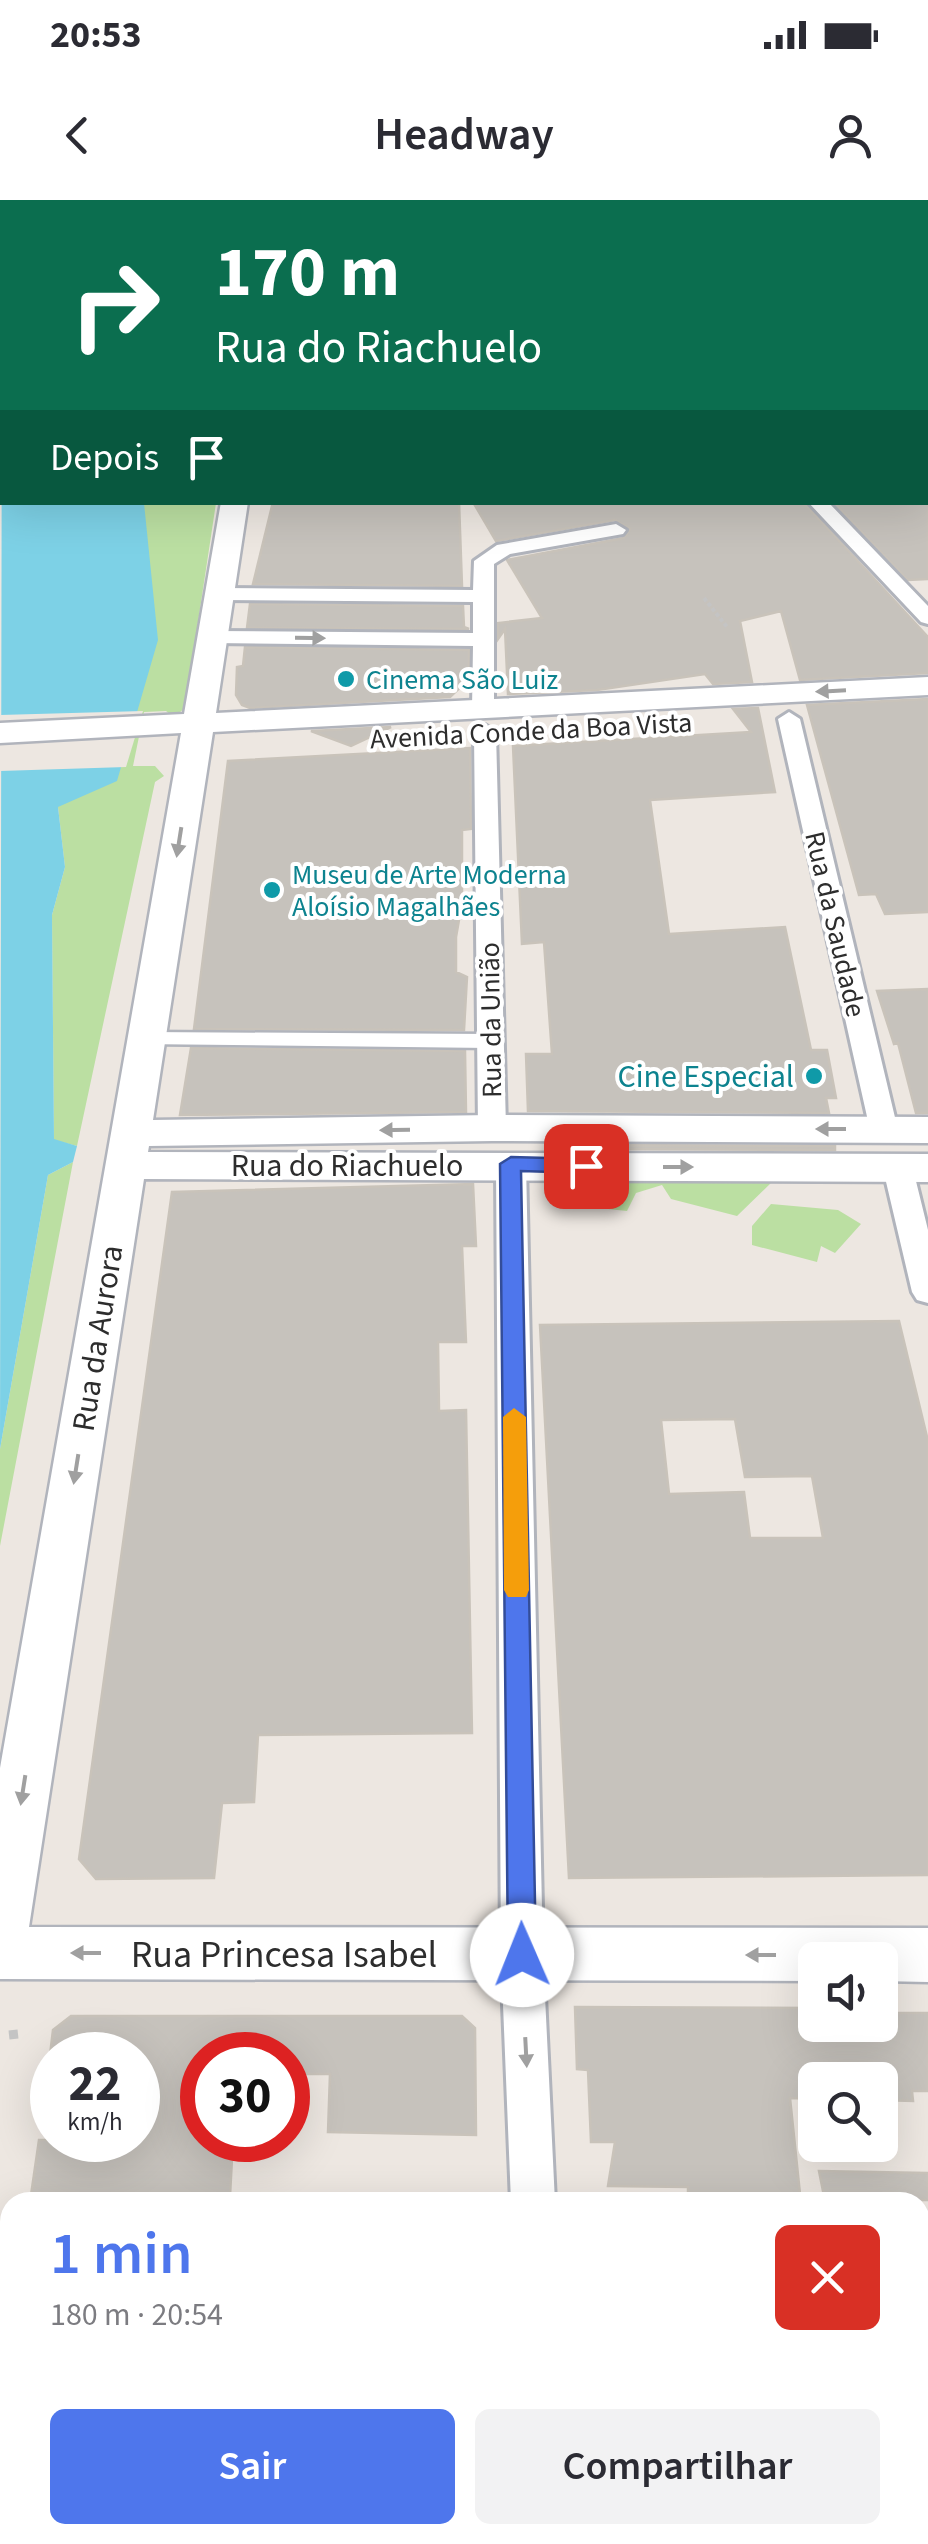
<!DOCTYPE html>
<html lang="pt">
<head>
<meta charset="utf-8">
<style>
	body { margin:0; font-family:"Source Sans 3",sans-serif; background:#f2f2f3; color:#2b2b33; height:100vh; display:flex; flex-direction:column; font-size:38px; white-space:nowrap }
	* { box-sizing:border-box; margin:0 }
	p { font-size:32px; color:#7c7c81 }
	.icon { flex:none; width:55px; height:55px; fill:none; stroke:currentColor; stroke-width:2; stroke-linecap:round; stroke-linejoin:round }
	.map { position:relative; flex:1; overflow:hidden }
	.side { position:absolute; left:0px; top:1992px; width:930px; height:352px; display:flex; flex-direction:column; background:#fff; border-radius:30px 30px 0 0; box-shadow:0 10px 40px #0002 }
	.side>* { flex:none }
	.top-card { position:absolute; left:0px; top:0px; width:930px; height:305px; box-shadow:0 10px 40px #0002; background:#0b6e4f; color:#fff; overflow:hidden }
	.buttons { position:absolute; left:798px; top:1742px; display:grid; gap:20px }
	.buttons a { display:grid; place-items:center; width:100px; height:100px; border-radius:15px; background:#fff; box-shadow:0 10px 40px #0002; font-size:50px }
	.speed { position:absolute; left:30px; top:1832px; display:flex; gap:20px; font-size:50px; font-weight:700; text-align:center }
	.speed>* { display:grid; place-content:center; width:130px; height:130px; border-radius:50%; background:#fff; box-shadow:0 10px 40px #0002; line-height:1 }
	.speed small { font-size:25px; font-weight:400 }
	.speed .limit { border:15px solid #d22; background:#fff; color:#111 }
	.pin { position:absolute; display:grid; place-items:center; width:85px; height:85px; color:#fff; margin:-42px; border-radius:20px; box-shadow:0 5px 15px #0006 }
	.me { position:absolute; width:110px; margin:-55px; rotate:359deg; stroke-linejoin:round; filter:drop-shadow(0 0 8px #0008) }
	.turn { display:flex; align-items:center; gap:35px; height:210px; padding:0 50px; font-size:45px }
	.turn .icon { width:130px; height:130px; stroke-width:2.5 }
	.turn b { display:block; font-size:70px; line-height:85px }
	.then { display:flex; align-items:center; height:95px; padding:0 50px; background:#0003; gap:20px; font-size:38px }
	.round { display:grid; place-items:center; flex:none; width:105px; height:105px; border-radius:15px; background:#f2f2f3 }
	.summary { display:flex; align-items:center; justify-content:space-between; height:170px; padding:0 50px }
	h1 { font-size:60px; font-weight:600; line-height:75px; color:#4e76ec }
	.button { display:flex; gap:20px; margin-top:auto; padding:20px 50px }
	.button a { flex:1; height:115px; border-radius:15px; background:#4e76ec; color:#fff; font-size:40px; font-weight:600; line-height:115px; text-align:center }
	.button a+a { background:#f2f2f3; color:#2b2b33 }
	.status { display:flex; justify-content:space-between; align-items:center; height:70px; padding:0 50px; background:#fff; direction:ltr }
	.status svg { height:28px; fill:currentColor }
	header { display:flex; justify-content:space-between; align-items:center; height:130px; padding:0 50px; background:#fff; font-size:45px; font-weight:600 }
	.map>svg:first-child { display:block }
</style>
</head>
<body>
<div class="status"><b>20:53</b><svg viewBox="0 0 49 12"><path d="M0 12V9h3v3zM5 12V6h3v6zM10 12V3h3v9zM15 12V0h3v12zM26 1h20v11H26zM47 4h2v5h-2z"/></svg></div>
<header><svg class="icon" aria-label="back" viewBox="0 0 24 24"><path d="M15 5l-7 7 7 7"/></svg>Headway<svg class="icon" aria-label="person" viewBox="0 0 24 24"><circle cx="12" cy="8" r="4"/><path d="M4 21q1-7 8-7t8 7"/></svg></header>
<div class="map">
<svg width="928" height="2344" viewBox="0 0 928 2344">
	<rect width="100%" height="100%" fill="#ede7e1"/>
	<path fill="#bbdfa2" d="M138,303H216L185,508L174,517L166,511L144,512L133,566H155L164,576L155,582L77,946L54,940L52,715L65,667L58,607Z
		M73,962L0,1346V1249L48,975Z
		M575,973L754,974L772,982L737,1016L671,999L662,985L636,993L627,1011L589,1007L561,998Z
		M771,1004L838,1010L861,1024L835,1053L821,1046L817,1062L752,1045V1026Z"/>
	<path fill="#7dd1e6" d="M2,93V302L144,303L158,440L117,581L58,607L65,667L52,715L54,939L77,946L73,962L48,975L0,1249Z"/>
	<path fill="#ede7e1" d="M143,511L126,567L0,571V515Z"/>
	<path fill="#c6c2bc" stroke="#c9c3ba" stroke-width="2.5" fill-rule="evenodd" d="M273,302H459L462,386L253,384Z
		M473,302H798L807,306L928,437V473L800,480L781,411L740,421L752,482L713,484L705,474L597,490L508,494L505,429L498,439V423L542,418L507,360L624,338L630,329L615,320L496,341Z
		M928,302V379L908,380L835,304Z
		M250,404L463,406L464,427L469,429L247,428Z
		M245,447L469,450V479L450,497L250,508L242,505L236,495L237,467L243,466Z
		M928,499V712L885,714L876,694L859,695L807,505Z
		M758,508L775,592L650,600L669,734L785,727L811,850H827L836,898H826L829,913L528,911L526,854H552L544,742L522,744L513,546L751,532L733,509Z
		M391,527L351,546L311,531Z
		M470,548L471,629L462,630V703L456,737V772L467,777L464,830L194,829L228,561Z
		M928,789V913H916L898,843L894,844L877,791Z
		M191,848L465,851L466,912L180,915Z
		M608,945L835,946V950L608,949Z
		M473,984L476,1046H462L466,1142H438L439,1211L466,1210L472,1533L258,1535L254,1602L222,1603L214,1678L96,1679L79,1659L172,992Z
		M899,1121L928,1241V1675L569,1678L540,1125ZM735,1219L745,1277L812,1276L823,1338H750L744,1292L669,1294L661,1220Z
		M575,1807L815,1808V1825H880V1813H928V1891H912L913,1901L880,1900V1880H815V1899L790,1898L800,1994H688V1987L608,1986L615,1942H591L588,1870L577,1869Z
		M71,1816H462L475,1828L476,1935L328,1932L330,1874H288V1855H202V1940H233L230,1996L113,1995L112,2002H30L39,1940H138V1855H50L53,1830Z
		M819,1971L928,1973V2000L825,2001Z"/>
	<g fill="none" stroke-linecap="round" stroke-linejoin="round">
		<g stroke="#b1b4bc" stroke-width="5">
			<path id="pedestrian" d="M147,832L490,834L501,841L490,848L140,844L136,839Z"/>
		</g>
		<g stroke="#b1b4bc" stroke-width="6">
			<path id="minor" d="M2,19V29L0,30V20Z
				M808,302H828L928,406V424L921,422Z
				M616,324L626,330L623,334L510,354L494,364V509L491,514H475L472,509L473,446L213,443L202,437L213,431L473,433V402L220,400L210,394L220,388L473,390L474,361L497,345Z
				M789,512L800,519L898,930L894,937H874L870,930L778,519Z
				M485,525L496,532L506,928L502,935H482L478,928L474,532Z
				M511,954L521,957L526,964L543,1755L555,2002H511L501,1755L496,964L501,957Z
				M898,959L908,962L913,969L928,1030V1103L917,1100L912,1092L883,969L888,962Z
				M523,2335H573V2344H523Z"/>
		</g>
		<g stroke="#b1b4bc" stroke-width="45">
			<path id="tertiary" d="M546,2L551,0"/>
		</g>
		<g stroke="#b1b4bc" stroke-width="5">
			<path id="secondary" d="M0,261H2V277H0Z
				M221,302H248L216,513L928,477V495L213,532L153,920L492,915L928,917V943L492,941L149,946L148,952L928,954V982L144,979L29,1727L928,1728V1782L880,1781V1760H815V1781L0,1779V1568L181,533L0,543V523L184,514Z"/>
		</g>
		<path stroke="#c4c4c4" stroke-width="4" stroke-dasharray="4 2.5" stroke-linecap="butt" d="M704,398L727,427"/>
		<path stroke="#c4c4c4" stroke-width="9" stroke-dasharray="10 6" stroke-linecap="butt" d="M9,1835L18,1834"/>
		<use href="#pedestrian" fill="#fff" fill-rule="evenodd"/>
		<use href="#minor" fill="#fff" fill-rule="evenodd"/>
		<use href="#tertiary" stroke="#fff" stroke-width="40"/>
		<use href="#secondary" fill="#fff" fill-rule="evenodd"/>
	</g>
	<defs><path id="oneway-solid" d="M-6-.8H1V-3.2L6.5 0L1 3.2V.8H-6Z" transform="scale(2.5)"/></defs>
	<g fill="#a0a0a0">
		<use href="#oneway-solid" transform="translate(310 438) rotate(1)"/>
		<use href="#oneway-solid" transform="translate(831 491) rotate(177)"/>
		<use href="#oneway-solid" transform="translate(179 642) rotate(99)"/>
		<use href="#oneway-solid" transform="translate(831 929) rotate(-180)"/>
		<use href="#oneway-solid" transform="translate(395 930) rotate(179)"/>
		<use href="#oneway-solid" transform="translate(678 967)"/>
		<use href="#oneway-solid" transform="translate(76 1269) rotate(99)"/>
		<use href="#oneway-solid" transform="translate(23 1590) rotate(99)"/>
		<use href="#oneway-solid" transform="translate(86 1753) rotate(-180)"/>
		<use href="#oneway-solid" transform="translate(761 1755) rotate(-180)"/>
		<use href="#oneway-solid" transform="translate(526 1852) rotate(87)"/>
	</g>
	<path fill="#4e76ec" stroke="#334d99" stroke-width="2.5" d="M511,957L586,959L597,966L586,973L521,971L536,1755L532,1764L522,1768L512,1764L508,1755L500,964Z"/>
	<path fill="#f59e0b" d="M514,1208L526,1217L529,1390L526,1397H508L504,1390L503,1217Z"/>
	<g fill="#0f9aa8" stroke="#fff" stroke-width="4">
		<circle cx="346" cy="479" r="10"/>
		<circle cx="272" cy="690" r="10"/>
		<circle cx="814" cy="876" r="10"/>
	</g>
	<g text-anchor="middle" stroke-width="8" stroke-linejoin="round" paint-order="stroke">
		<g font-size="28" fill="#0d838f" stroke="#fff" text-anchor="start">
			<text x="366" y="489">Cinema São Luiz</text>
			<text x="292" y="684">Museu de Arte Moderna<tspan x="292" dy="32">Aloísio Magalhães</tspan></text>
		</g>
		<g font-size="28" fill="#2d2d2d" stroke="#fff">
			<text transform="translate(531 530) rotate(-3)" y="10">Avenida Conde da Boa Vista</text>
			<text transform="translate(836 724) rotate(77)" y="10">Rua da Saudade</text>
			<text transform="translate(490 820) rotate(-91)" y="10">Rua da União</text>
		</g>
		<g font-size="32" fill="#0d838f" stroke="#fff" text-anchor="end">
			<text x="794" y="887">Cine Especial</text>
		</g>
		<g font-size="32" fill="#2d2d2d" stroke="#fff">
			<text x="347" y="976">Rua do Riachuelo</text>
			<text transform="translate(97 1138) rotate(-81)" y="11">Rua da Aurora</text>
		</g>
		<g font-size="38" fill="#2d2d2d" stroke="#fff">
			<text x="284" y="1767">Rua Princesa Isabel</text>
		</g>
	</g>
</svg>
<div class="buttons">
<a><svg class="icon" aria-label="sound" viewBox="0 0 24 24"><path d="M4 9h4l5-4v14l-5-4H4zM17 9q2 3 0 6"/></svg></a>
<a><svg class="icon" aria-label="search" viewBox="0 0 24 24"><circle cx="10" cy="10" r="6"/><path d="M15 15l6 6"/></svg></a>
</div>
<div class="speed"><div>22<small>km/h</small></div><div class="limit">30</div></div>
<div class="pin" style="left:586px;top:966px;background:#d93025"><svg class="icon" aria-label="arrive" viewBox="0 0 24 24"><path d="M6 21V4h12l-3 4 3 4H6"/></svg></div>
<svg class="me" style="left:522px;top:1755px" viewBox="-20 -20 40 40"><circle r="19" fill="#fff"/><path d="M0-13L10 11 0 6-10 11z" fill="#4e76ec"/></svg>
<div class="top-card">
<div class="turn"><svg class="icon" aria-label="right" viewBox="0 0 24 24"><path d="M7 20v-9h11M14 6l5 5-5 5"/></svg><div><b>170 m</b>Rua do Riachuelo</div></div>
<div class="then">Depois<svg class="icon" aria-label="arrive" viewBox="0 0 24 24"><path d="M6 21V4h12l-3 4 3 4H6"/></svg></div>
</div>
<section class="side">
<div class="summary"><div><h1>1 min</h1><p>180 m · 20:54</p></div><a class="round" style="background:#d93025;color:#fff"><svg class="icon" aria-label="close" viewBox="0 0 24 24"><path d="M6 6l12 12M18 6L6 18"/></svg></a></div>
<div class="button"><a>Sair</a><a>Compartilhar</a></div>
</section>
</div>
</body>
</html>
